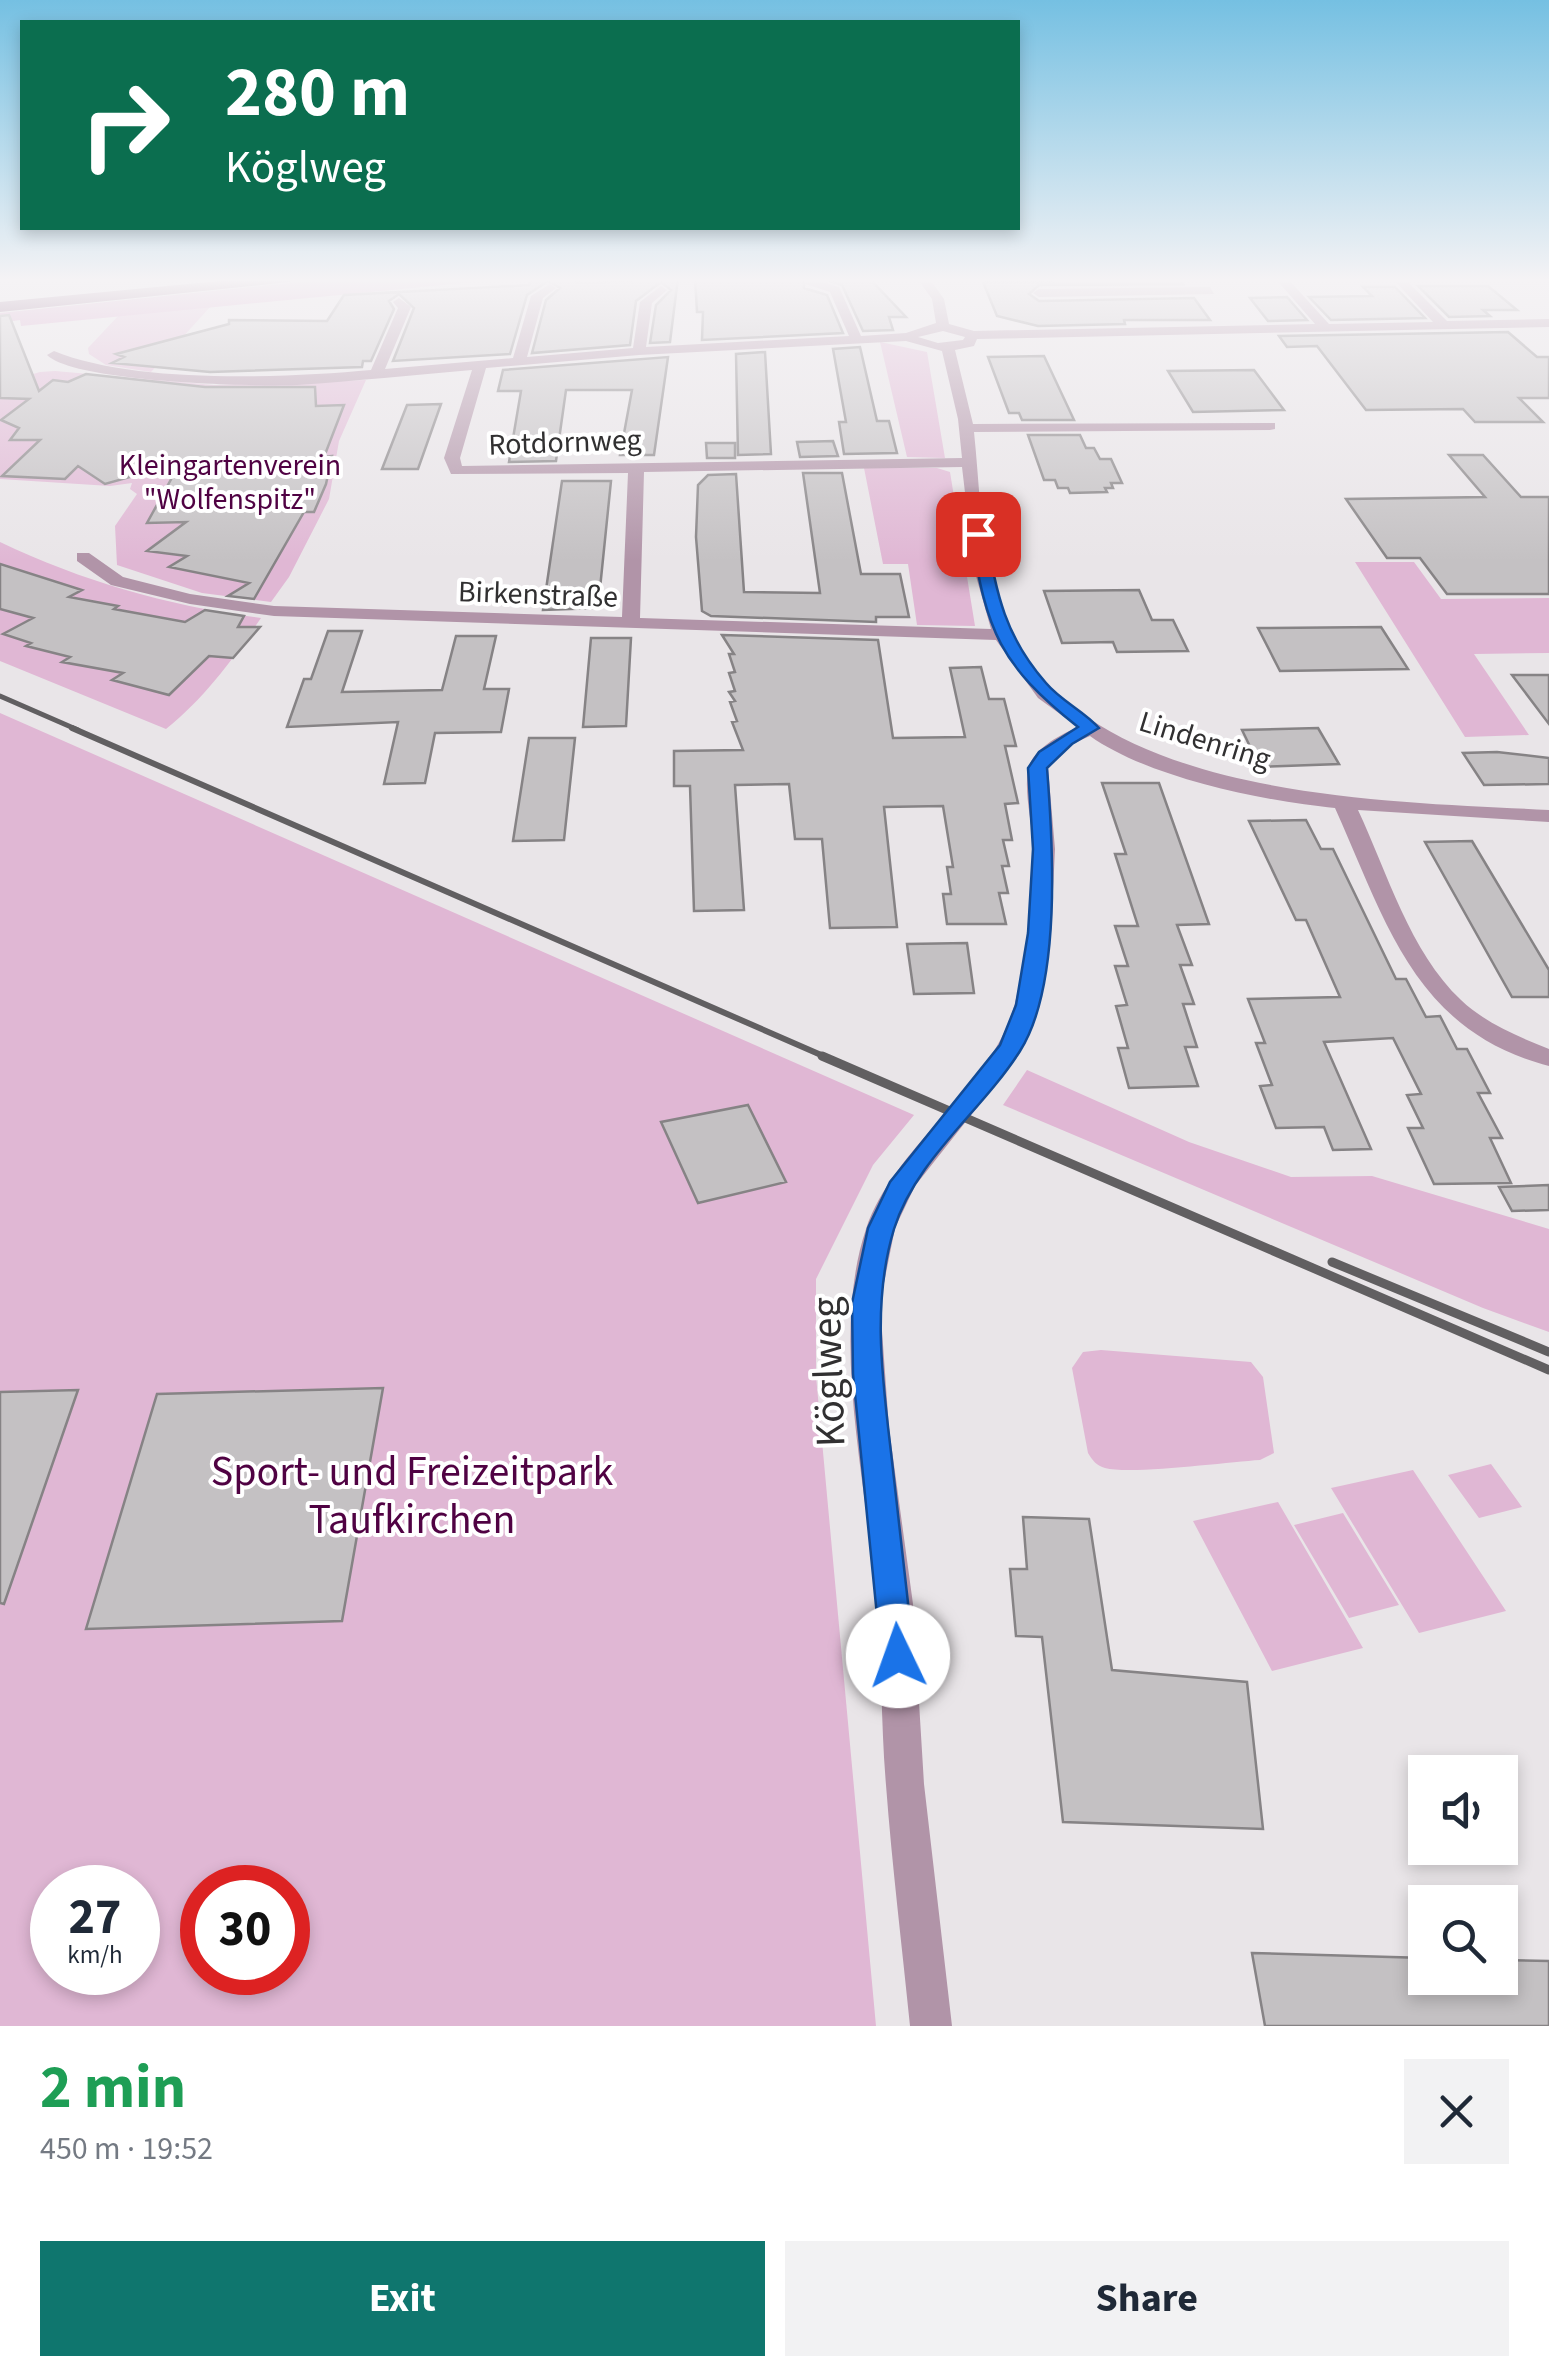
<!DOCTYPE html>
<html lang="en">
<head>
<meta charset="utf-8">
<style>
	body { margin:0; font-family:"Source Sans 3",sans-serif; background:#f2f2f3; color:#1f2937; height:100vh; display:flex; flex-direction:column; font-size:38px; white-space:nowrap }
	* { box-sizing:border-box; margin:0 }
	p { font-size:32px; color:#747a83 }
	.icon { flex:none; width:55px; height:55px; fill:none; stroke:currentColor; stroke-width:2; stroke-linecap:round; stroke-linejoin:round }
	.map { position:relative; height:2026px; overflow:hidden }
	.details { display:flex; flex-direction:column; background:#fff; flex:1 }
	.details>* { flex:none }
	.guide { position:absolute; left:20px; top:20px; width:1000px; height:210px; border-radius:0px; box-shadow:0 5px 15px #0003; background:#0b6e4f; color:#fff; overflow:hidden }
	.controls { position:absolute; left:1408px; top:1755px; display:grid; gap:20px }
	.controls a { display:grid; place-items:center; width:110px; height:110px; border-radius:0px; background:#fff; box-shadow:0 5px 15px #0003; font-size:50px }
	.speed { position:absolute; left:30px; top:1865px; display:flex; gap:20px; font-size:50px; font-weight:700; text-align:center }
	.speed>* { display:grid; place-content:center; width:130px; height:130px; border-radius:50%; background:#fff; box-shadow:0 5px 15px #0003; line-height:1 }
	.speed small { font-size:25px; font-weight:400 }
	.speed .limit { border:15px solid #d22; background:#fff; color:#111 }
	.pin { position:absolute; display:grid; place-items:center; width:85px; height:85px; color:#fff; margin:-42px; border-radius:20px; box-shadow:0 5px 15px #0006 }
	.me { position:absolute; width:110px; margin:-55px; rotate:357deg; stroke-linejoin:round; filter:drop-shadow(0 0 8px #0008) }
	.turn { display:flex; align-items:center; gap:35px; height:210px; padding:0 40px; font-size:45px }
	.turn .icon { width:130px; height:130px; stroke-width:2.5 }
	.turn b { display:block; font-size:70px; line-height:85px }
	.round { display:grid; place-items:center; flex:none; width:105px; height:105px; border-radius:0px; background:#f2f2f3 }
	.overview { display:flex; align-items:center; justify-content:space-between; height:170px; padding:0 40px }
	h1 { font-size:60px; font-weight:700; line-height:75px; color:#1e9e55 }
	.primary-button { display:flex; gap:20px; margin-top:auto; padding:20px 40px }
	.primary-button a { flex:1; height:115px; border-radius:0px; background:#0f766e; color:#fff; font-size:40px; font-weight:700; line-height:115px; text-align:center }
	.primary-button a+a { background:#f2f2f3; color:#1f2937 }
	.map>svg:first-child { display:block }
</style>
</head>
<body>
<div class="map">
<svg width="1549" height="2026" viewBox="0 0 1549 2026">
	<rect width="100%" height="100%" fill="#e9e5e8"/>
	<path fill="#e0b7d4" fill-rule="evenodd" d="M211,306L151,372L106,365L89,354L88,348L119,315Z
		M880,342L927,352L945,458L907,457Z
		M55,371L214,385L366,380L339,441L329,499L289,577L271,602L202,593L117,565L115,526L137,494L130,489L132,483L110,486L0,479V384L40,372Z
		M864,468H937L950,472L975,626L917,625L908,564H883Z
		M0,542C84,582 169,606 261,618C233,659 205,698 166,729L0,661Z
		M1355,562H1414L1441,599L1549,598V653L1474,654L1529,735L1465,737Z
		M0,713L914,1115L873,1165L816,1279V1376L876,2026H0ZM52,1888H138V1972H52ZM202,1888H288V1972H202Z
		M1027,1070L1189,1142L1291,1177L1372,1176L1549,1229V1332L1483,1308L1003,1105Z
		M1101,1350L1251,1362L1263,1377L1274,1453L1260,1460C1227,1462 1131,1475 1105,1468C1097,1466 1092,1460 1088,1453L1072,1368L1083,1352Z
		M1491,1464L1522,1507L1479,1518L1448,1475Z
		M1413,1470L1506,1611L1419,1633L1331,1488Z
		M1278,1502L1363,1648L1272,1671L1193,1521Z
		M1343,1513L1399,1605L1349,1618L1294,1525Z"/>
	<path fill="#d596c4" d="M339,278H514L21,326L20,320L0,323V313Z"/>
	<path fill="#c4c1c3" stroke="#868385" stroke-width="2.5" d="M532,278H577L576,282L587,283L678,278L670,342L650,343L656,305L671,290L661,282L636,301L630,345L532,353L546,300L560,288L548,281L527,295L510,354L393,361L414,308L399,294L389,301L394,309L371,361H363L362,367L210,372L112,363L124,357L116,354L229,324V320L327,321L344,295L529,285Z
		M695,278H804V288L827,295L843,333L702,340L703,312H697Z
		M820,278H869L906,317H889L893,330L863,331L842,285Z
		M1051,278H1179L1183,284L1039,285L1029,294L1039,301L1194,298L1210,320H1124L1125,324L1038,326L997,316L983,282H1053Z
		M1418,286H1488L1517,310H1483L1490,316L1449,317Z
		M1363,287H1395L1425,318L1331,320L1309,297L1372,296Z
		M1287,297L1307,320L1268,321L1250,298Z
		M9,315L39,391L53,380L68,382L86,374L205,387H315L316,406L344,405L324,457L332,456L326,484L314,512H304L254,599L228,596L249,583L169,567L187,556L147,551L186,522L147,523L180,463L105,484L78,466L65,479L2,476L40,440H10L19,428L1,420L29,399L0,398V316Z
		M1508,332L1537,357H1549V398H1519L1543,422H1475L1463,409L1366,410L1317,346L1287,347L1279,336Z
		M860,347L877,421H889L897,453L844,454L839,422H846L833,349Z
		M765,352L771,454L738,455L736,354Z
		M1044,356L1074,420H1022L1019,413H1009L988,357Z
		M668,357L654,455H620L632,390H566L556,461L509,462L521,391H498L503,370Z
		M1254,370L1284,410L1193,412L1168,371Z
		M441,404L418,469H382L407,405Z
		M1028,435H1080L1086,448H1094L1100,459H1111L1122,483H1111L1113,488H1105L1107,492L1070,493L1068,488H1058L1055,480H1044Z
		M833,441L838,456L800,457L797,442Z
		M706,443H735V458H707Z
		M1449,455H1483L1521,497H1549V594H1447L1420,558H1387L1346,499L1485,497Z
		M803,473H842L861,574H900L909,617H876V622L711,616L702,611L696,537L698,485L708,475L736,474L744,592L820,593Z
		M562,481H611L598,608L543,610Z
		M0,564L82,590L69,597L118,606L114,609L185,622L205,610L244,616L238,627H260L233,658L209,656L169,695L112,680L123,673L62,662L70,657L26,646L31,643L3,634L33,618L0,609Z
		M1139,590L1152,620H1173L1188,651L1117,652L1113,642L1062,643L1044,591Z
		M1381,627L1408,669L1280,671L1258,628Z
		M328,631H362L342,692L442,690L456,636H496L484,689H509L501,732L435,733L425,783L384,784L398,722L287,727L304,679H311Z
		M722,635L878,640L893,738L965,737L950,668L981,667L989,699H1004L1016,746H1005L1018,803L1005,804L1012,840H1003L1009,866H1002L1008,893H999L1006,924H947L943,894H951L947,867H953L943,806L884,807L897,927L830,928L822,839H795L789,784L735,785L744,910L694,911L690,786H674V751L743,750L732,722L737,721L730,702L735,701L729,692L735,691L729,673L735,672L729,654H734Z
		M591,638H631L626,726L583,727Z
		M1512,675H1549V724Z
		M1318,728L1339,764L1260,767L1242,730Z
		M529,738H575L564,840L513,841Z
		M1497,752L1549,758V784L1484,785L1463,753Z
		M1102,783H1159L1209,924L1177,925L1192,965H1180L1194,1004H1183L1197,1047H1185L1198,1086L1129,1088L1118,1048H1128L1116,1006L1127,1005L1115,966H1128L1115,926H1138L1115,854H1126Z
		M1306,820L1321,849H1333L1396,979H1406L1426,1017L1440,1016L1457,1049H1467L1490,1093H1478L1502,1138H1490L1511,1183L1434,1184L1408,1128H1423L1407,1095L1421,1094L1393,1038L1324,1042L1371,1149L1333,1150L1324,1127L1276,1128L1260,1086L1272,1085L1256,1043H1265L1248,999L1340,997L1306,920H1296L1249,821Z
		M1472,841L1549,970V997H1512L1425,842Z
		M967,943L974,993L914,994L907,944Z
		M748,1105L786,1182L698,1203L661,1122Z
		M1549,1185V1210L1512,1211L1499,1187Z
		M383,1388L342,1621L86,1629L157,1394Z
		M78,1390L4,1604L0,1603V1392Z
		M1023,1517L1089,1519L1112,1670L1247,1682L1263,1829L1063,1822L1042,1637L1016,1636L1010,1569H1027Z
		M1252,1953L1425,1958V1978H1500V1960L1549,1961V2026H1265Z"/>
	<g fill="none" stroke-linecap="round" stroke-linejoin="round">
		<path fill="#b194a8" fill-rule="evenodd" d="M808,278L839,287L861,336L906,333L936,323L932,299L917,278H929L944,299L949,324L974,331L1315,324L1275,278H1287L1329,324L1433,322L1392,278H1404L1447,321L1549,319V327L977,339L974,346L955,350L973,424L1275,423V429L1270,430L974,432C981,497 980,574 1010,633C1097,801 1386,801 1549,810V822L1358,810C1387,872 1410,952 1461,1000C1485,1023 1519,1037 1549,1049V1066C1414,1031 1386,921 1335,808C1264,801 1149,778 1090,736L1072,744L1048,768L1055,849L1051,933L1039,1005L1020,1053L915,1186L895,1228L880,1303L889,1428L913,1604L924,1784L952,2026H910C902,1946 892,1865 886,1785C881,1725 882,1664 877,1604C868,1488 829,1339 866,1229C896,1142 993,1089 1015,1003C1027,954 1034,896 1033,845C1032,822 1024,793 1028,770C1032,749 1060,735 1078,727L1038,698L996,640L274,616L190,604L111,585L77,561V553H89L123,577L190,594L274,606L622,617L628,473L451,474L444,458L472,370C412,375 356,381 297,385C253,387 74,382 47,355L54,351C134,384 283,378 371,370L398,308L393,302L399,298L411,307L385,369L513,358L531,296L550,284L556,288L543,298L527,357L633,348L640,302L661,286L667,290L652,303L646,347L849,336L830,292L805,284ZM943,331L965,337L963,340L938,343L918,337ZM906,341L942,351L958,419L962,458L462,466L460,458L486,368L639,355ZM962,467L974,569L991,629L640,618L644,472Z
			M1210,287L1214,294L1039,297L1033,293L1039,289Z"/>
		<path fill="#6e3660" fill-rule="evenodd" d="M250,278H296L289,282L0,312V302Z"/>
		<path stroke="#615f61" stroke-width="5" d="M0,696L78,730"/>
		<path stroke="#615f61" stroke-width="6" d="M72,728L828,1058"/>
		<path stroke="#615f61" stroke-width="9" d="M822,1056L1549,1370
			M1332,1262L1549,1352"/>
	</g>
	<linearGradient id="sky" x2="0" y2="1"><stop stop-color="#75c0e2"/><stop offset="0.5" stop-color="#f5f3f5"/><stop offset="1" stop-color="#f5f3f5" stop-opacity="0"/></linearGradient>
	<rect width="1549" height="561" fill="url(#sky)"/>
	<path fill="#1a73e8" stroke="#114b97" stroke-width="2.5" d="M978,529L986,534C997,594 1004,635 1046,683C1061,701 1084,711 1099,728L1072,744L1047,768C1053,844 1062,985 1020,1051C982,1111 916,1159 894,1229C871,1305 883,1383 892,1461C899,1526 907,1591 914,1656L909,1667L898,1671L886,1667L881,1656L853,1374L852,1303L868,1228L890,1182L1000,1045L1016,1005L1028,933L1033,849L1028,768L1039,752L1078,727C999,664 987,632 971,534Z"/>
	<g text-anchor="middle" stroke-width="8" stroke-linejoin="round" paint-order="stroke">
		<g font-size="30" fill="#313031" stroke="#fff">
			<text transform="translate(565 442) rotate(-2)" y="10">Rotdornweg</text>
			<text transform="translate(538 594) rotate(2)" y="10">Birkenstraße</text>
			<text transform="translate(1205 740) rotate(17)" y="10">Lindenring</text>
		</g>
		<g font-size="30" fill="#500243" stroke="#fff">
			<text x="230" y="475">Kleingartenverein<tspan x="230" dy="34">"Wolfenspitz"</tspan></text>
		</g>
		<g font-size="42" fill="#313031" stroke="#fff">
			<text transform="translate(827 1372) rotate(-92)" y="15">Köglweg</text>
		</g>
		<g font-size="42" fill="#500243" stroke="#fff">
			<text x="412" y="1485">Sport- und Freizeitpark<tspan x="412" dy="48">Taufkirchen</tspan></text>
		</g>
	</g>
</svg>
<div class="controls">
<a><svg class="icon" aria-label="sound" viewBox="0 0 24 24"><path d="M4 9h4l5-4v14l-5-4H4zM17 9q2 3 0 6"/></svg></a>
<a><svg class="icon" aria-label="search" viewBox="0 0 24 24"><circle cx="10" cy="10" r="6"/><path d="M15 15l6 6"/></svg></a>
</div>
<div class="speed"><div>27<small>km/h</small></div><div class="limit">30</div></div>
<div class="pin" style="left:978px;top:534px;background:#d93025"><svg class="icon" aria-label="arrive" viewBox="0 0 24 24"><path d="M6 21V4h12l-3 4 3 4H6"/></svg></div>
<svg class="me" style="left:898px;top:1656px" viewBox="-20 -20 40 40"><circle r="19" fill="#fff"/><path d="M0-13L10 11 0 6-10 11z" fill="#1a73e8"/></svg>
<div class="guide">
<div class="turn"><svg class="icon" aria-label="right" viewBox="0 0 24 24"><path d="M7 20v-9h11M14 6l5 5-5 5"/></svg><div><b>280 m</b>Köglweg</div></div>
</div>
</div>
<section class="details">
<div class="overview"><div><h1>2 min</h1><p>450 m · 19:52</p></div><a class="round"><svg class="icon" aria-label="close" viewBox="0 0 24 24"><path d="M6 6l12 12M18 6L6 18"/></svg></a></div>
<div class="primary-button"><a>Exit</a><a>Share</a></div>
</section>
</body>
</html>
